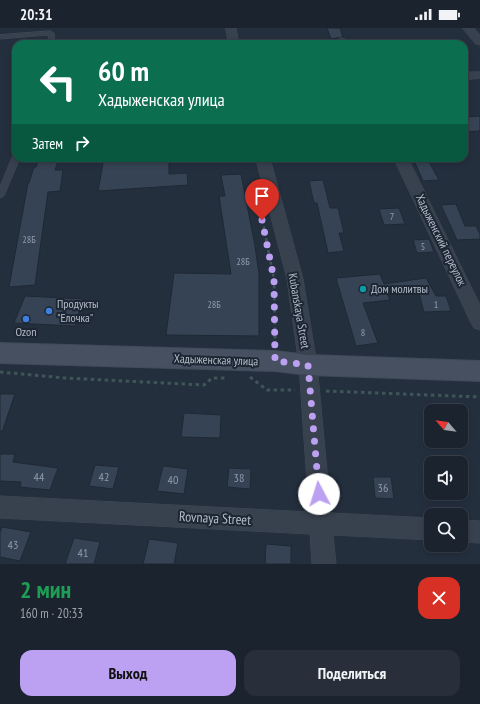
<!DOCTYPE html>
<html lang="ru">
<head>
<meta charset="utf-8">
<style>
	body { margin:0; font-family:"PT Sans Narrow",sans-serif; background:#282f3a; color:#f1f3f6; height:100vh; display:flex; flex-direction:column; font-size:15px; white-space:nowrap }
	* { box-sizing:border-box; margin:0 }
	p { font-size:13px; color:#a0a4aa }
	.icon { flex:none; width:22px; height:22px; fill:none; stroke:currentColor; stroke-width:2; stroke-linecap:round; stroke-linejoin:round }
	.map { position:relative; height:536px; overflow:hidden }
	.drawer { display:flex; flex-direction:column; background:#1b232e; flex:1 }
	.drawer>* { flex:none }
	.banner { position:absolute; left:12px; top:12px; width:456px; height:122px; border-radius:12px; box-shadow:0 2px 6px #0003,0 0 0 1px #39404a; background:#0b6e4f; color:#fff; overflow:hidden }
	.needle { width:26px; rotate:298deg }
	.fabs { position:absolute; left:424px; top:376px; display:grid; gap:8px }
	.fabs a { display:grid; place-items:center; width:44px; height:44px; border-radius:8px; background:#1b232e; box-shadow:0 2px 6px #0003,0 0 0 1px #39404a; font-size:20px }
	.pin { position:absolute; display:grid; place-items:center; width:34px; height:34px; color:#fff; margin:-41px -17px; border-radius:50% 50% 50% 0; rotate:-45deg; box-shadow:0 0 4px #0007 }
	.pin .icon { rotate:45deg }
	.me { position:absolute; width:44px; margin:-22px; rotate:355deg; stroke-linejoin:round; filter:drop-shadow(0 0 3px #0008) }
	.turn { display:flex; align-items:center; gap:14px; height:84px; padding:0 20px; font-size:18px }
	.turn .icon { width:52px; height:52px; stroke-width:2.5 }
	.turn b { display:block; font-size:28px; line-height:34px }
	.then { display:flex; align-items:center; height:38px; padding:0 20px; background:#0003; gap:8px; font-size:15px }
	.round { display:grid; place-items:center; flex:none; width:42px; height:42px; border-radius:12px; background:#282f3a }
	.head { display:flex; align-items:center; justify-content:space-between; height:68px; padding:0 20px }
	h1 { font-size:24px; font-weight:700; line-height:30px; color:#1e9e55 }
	.button { display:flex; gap:8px; margin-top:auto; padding:8px 20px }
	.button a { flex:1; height:46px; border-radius:12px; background:#bca0f2; color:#111; font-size:16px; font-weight:700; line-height:46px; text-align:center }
	.button a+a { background:#282f3a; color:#f1f3f6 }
	.status { display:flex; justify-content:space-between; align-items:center; height:28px; padding:0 20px; background:#1b232e; direction:ltr }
	.status svg { height:11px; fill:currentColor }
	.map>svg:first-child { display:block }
</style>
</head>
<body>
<div class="status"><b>20:31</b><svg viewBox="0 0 49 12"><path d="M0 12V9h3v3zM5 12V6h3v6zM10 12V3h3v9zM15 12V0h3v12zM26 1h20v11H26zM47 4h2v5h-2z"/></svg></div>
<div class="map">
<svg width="480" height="536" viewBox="0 0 480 536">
	<rect width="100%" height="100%" fill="#242f3e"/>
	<path fill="#364354" stroke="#1f2835" d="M327,0H340L343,9L331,11Z
		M480,88V103L464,104V89Z
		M39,130H59L55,142H63L60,163L48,164L35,257L9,259L28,155H29L34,139H36Z
		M104,130H169V146L187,145L188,157L98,163Z
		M413,130H427L439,152L423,153Z
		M241,146L255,218L259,246V308L166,307L174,245L231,246L219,168H225L221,147Z
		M323,152L330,180H338L344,205H339L344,223L328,225L317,175H314L309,153Z
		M456,176L465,198H476L480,206V211L457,212L441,177Z
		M399,180L405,196L384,197L379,181Z
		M429,211L434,224L417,225L413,212Z
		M380,246L384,256L426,250L436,268H446L451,283L424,284L418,262L388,267L390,272L363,275L378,315L356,318L336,250Z
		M25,268L83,271L75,298L14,295Z
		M0,366H15L2,404L0,403Z
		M184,385L221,387L220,410L181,409Z
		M0,426H15L13,434L58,440L50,462L20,459L21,454L0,453Z
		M95,437L119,439L113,461L89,458Z
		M163,438L188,441L184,466L157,463Z
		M229,440L251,441L250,461L227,459Z
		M373,449H391L394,471L375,470Z
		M2,499L31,504L20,533L0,529V504Z
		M74,510L100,514L94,536H65Z
		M149,511L178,515L174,536H143Z
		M266,516L291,518V536H265Z"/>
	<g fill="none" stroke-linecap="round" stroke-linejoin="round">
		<g stroke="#414a57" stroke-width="1">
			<path id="service" d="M51,3L54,5L55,16H49L48,7L0,11V7Z
				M13,128H16V130H20L4,168L0,170V159Z"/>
		</g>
		<g stroke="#414a57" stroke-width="1">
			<path id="minor" d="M226,0H236L239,16H229Z
				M463,0H474L480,7V17L476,16Z
				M341,10L345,11L348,16H338L336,13Z
				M464,44H480V50L464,52Z
				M256,130H270L303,251L317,337L331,485L431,490V512L333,507L336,536H312L310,506L0,490V468L309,484L299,337L287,251Z
				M394,130H408L480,277V302L474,300L471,295Z
				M461,492L480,493V515L461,514Z"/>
		</g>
		<g stroke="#414a57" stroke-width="2">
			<path id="secondary" d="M0,315L275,323L308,327L480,333V353L308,347L275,343L0,335Z"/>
		</g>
		<path stroke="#3f5557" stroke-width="2.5" stroke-dasharray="3 3" stroke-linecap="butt" d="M259,175L274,251L275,308"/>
		<path stroke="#3f5557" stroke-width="3" stroke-dasharray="3.5 3.5" stroke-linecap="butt" d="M275,307V317
			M0,344L65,350L204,357L212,350H225
			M250,349L267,362H295
			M326,363L480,369"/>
		<use href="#service" fill="#38414e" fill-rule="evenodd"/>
		<use href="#minor" fill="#38414e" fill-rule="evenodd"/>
		<use href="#secondary" fill="#465061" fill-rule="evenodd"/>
	</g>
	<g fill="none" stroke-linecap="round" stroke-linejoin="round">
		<path stroke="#bca0f2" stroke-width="7" stroke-dasharray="0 12.6" d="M262,192L274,251L275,333L308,337L319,466"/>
	</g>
	<circle fill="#0f9aa8" stroke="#1d2633" stroke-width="1.5" cx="363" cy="261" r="4"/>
	<g fill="#3f7fe0" stroke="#1d2633" stroke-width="1.5">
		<circle cx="49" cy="283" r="4"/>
		<circle cx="26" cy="291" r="4"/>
	</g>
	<g text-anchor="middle" stroke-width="4" stroke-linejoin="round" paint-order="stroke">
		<g font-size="10" fill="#929caa">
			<text x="392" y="192">7</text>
			<text x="29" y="215">28Б</text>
			<text x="423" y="222">5</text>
			<text x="243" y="237">28Б</text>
			<text x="214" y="280">28Б</text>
			<text x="436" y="280">1</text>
			<text x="363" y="308">8</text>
		</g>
		<g font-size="12" fill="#b4bcc9" stroke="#1d2633">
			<text transform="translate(441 212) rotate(64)" y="4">Хадыженский переулок</text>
			<text transform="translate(299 283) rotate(80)" y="4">Kubanskaya Street</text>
			<text transform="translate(216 332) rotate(2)" y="4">Хадыженская улица</text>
		</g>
		<g font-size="12" fill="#b4bcc9" stroke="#1d2633" text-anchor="start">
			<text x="371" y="265">Дом молитвы</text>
			<text x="57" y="280">Продукты<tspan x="57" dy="14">"Елочка"</tspan></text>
			<text x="26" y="308" text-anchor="middle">Ozon</text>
		</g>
		<g font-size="12" fill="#929caa">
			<text x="39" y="453">44</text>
			<text x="104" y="453">42</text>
			<text x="239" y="454">38</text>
			<text x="173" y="456">40</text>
			<text x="383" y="464">36</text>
			<text x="13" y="521">43</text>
			<text x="83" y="529">41</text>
		</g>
		<g font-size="14" fill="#b4bcc9" stroke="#1d2633">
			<text transform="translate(215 490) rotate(3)" y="5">Rovnaya Street</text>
		</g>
	</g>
</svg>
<div class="fabs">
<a><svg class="needle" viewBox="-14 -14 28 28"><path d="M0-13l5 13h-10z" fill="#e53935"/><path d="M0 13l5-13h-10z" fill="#a0a4aa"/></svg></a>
<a><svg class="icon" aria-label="sound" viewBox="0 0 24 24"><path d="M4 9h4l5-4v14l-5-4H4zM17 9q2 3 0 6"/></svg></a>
<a><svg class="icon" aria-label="search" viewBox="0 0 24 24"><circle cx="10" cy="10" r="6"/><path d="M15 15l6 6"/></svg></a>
</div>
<div class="pin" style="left:262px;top:192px;background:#d93025"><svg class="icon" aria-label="arrive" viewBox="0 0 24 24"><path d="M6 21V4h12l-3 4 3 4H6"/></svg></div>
<svg class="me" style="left:319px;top:466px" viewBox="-20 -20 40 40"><circle r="19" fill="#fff"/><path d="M0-13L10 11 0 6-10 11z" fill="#bca0f2"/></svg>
<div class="banner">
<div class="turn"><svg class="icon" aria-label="left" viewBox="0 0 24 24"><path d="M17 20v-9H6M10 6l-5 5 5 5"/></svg><div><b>60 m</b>Хадыженская улица</div></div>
<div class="then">Затем<svg class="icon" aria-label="right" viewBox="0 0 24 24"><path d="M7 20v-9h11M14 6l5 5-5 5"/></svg></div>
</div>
</div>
<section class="drawer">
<div class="head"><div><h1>2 мин</h1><p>160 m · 20:33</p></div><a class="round" style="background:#d93025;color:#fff"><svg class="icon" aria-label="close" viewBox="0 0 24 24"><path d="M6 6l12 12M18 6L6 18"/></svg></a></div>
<div class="button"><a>Выход</a><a>Поделиться</a></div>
</section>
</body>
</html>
